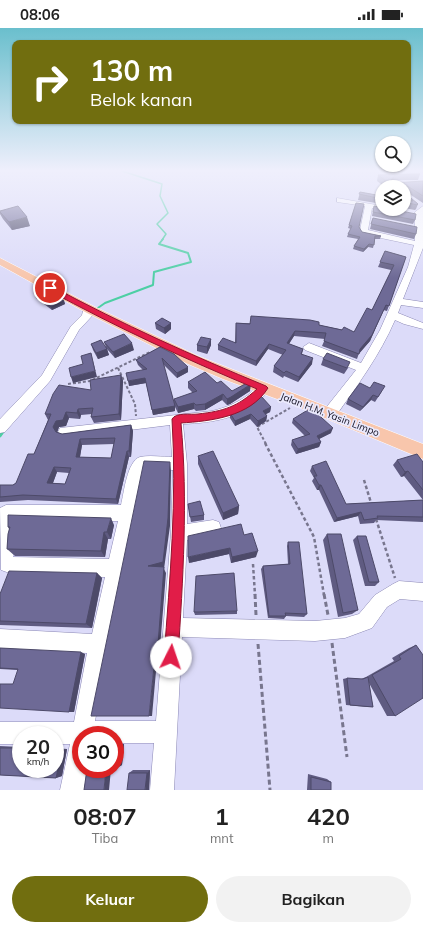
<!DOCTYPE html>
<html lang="id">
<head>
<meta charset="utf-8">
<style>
	body { margin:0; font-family:Mulish,sans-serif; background:#f2f2f2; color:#222; height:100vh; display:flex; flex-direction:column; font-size:15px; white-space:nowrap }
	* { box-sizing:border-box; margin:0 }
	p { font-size:13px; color:#767676 }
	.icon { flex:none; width:22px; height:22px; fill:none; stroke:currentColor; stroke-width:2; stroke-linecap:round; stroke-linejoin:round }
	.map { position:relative; height:762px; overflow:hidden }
	.sheet { display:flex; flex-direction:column; background:#fff; flex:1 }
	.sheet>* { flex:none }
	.guide { position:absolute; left:12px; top:12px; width:399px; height:84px; border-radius:8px; box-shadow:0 1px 3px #0004; background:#716e0f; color:#fff; overflow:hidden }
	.buttons { position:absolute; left:375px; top:108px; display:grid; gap:8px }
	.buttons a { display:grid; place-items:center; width:36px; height:36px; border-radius:50%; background:#fff; box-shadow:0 1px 3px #0004; font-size:20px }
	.speed { position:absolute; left:12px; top:698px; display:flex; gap:8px; font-size:20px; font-weight:700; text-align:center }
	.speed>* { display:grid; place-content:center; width:52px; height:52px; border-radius:50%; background:#fff; box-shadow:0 1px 3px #0004; line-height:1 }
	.speed small { font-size:10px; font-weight:400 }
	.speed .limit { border:6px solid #d22; background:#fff; color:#111 }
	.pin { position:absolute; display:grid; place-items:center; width:34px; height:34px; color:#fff; margin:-17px; border:2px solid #fff; border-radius:50%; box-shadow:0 1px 4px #0007 }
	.me { position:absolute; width:44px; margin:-22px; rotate:4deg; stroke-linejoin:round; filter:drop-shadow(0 0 3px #0008) }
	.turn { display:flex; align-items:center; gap:14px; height:84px; padding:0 12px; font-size:18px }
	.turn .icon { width:52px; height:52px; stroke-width:2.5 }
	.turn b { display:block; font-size:28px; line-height:34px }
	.eta { display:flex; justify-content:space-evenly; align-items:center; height:68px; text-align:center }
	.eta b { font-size:24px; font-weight:700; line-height:28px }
	.action { display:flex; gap:8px; margin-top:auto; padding:8px 12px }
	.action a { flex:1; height:46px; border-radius:24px; background:#716e0f; color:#fff; font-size:16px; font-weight:700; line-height:46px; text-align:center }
	.action a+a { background:#f2f2f2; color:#222 }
	.status { display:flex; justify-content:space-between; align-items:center; height:28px; padding:0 20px; background:#fff; direction:ltr }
	.status svg { height:11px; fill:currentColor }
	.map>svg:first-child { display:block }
</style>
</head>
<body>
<div class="status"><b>08:06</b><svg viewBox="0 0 49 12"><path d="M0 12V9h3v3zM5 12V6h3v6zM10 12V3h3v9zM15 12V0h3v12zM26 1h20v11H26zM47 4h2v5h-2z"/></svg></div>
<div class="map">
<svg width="423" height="762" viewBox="0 0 423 762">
	<rect width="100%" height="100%" fill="#dcdbf9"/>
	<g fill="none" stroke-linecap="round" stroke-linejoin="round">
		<path stroke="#4dcfa4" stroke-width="1.5" d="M122,143L162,156L160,168L168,185L157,196L166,206L162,212"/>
		<path stroke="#4dcfa4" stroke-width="2" d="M95,282L105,275L153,257L154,244L191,234L188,225L159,216L163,211"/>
		<path stroke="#4dcfa4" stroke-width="3" d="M0,408L5,401"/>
		<g stroke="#8b88b5" stroke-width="1">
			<path id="minor" d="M337,170L382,178V181L385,182L372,180L368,202L415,213V184L423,178V220L403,271L423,274V280L401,277L398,285L423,295V301L404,296L395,292C380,327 357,358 335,389L330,390L325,389L323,385L325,381L356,342L305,322L303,319L309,315L361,335L380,302L408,239L414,217L362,206L360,202L365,178L337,174Z
				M88,278L93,281L92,288L79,302L50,353L5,404L0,405V391L42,347L71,298L82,287L84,279Z
				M263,355L267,357L269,360C253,389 213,395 183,396L187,436V496L213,492L219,494L221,500L219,506L187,512L183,590L315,593L345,590L359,586L375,567L393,556L399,553L423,555V573L400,571L387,579L372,600L345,610L315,613L182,609L174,762H150L154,715H115V707H81V741H87L84,762H60L70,716H55V707H21V716H0V694H74L87,625L0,621V601L92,606L105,549L15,547L1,542L0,480L6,477H121C124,465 127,433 140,429C150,427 162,429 172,429L170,397L65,410L60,408L58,404L60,400L212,383C225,380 237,375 248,367C253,363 256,357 263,355ZM145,441L173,442L171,505L156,693H95L109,616ZM14,493H118L109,531L13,529Z"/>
		</g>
		<g stroke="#fff" stroke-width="1">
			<path id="major" d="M0,230L95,279L198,328L423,416V431L296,378L223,351L188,336L87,285L0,237Z"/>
		</g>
		<path stroke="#78768e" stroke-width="2" stroke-dasharray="3 2" stroke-linecap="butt" d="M118,340L135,376L136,388
			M68,356L90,353L150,324
			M266,416L257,399L290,380"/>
		<path stroke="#78768e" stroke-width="2.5" stroke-dasharray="3.5 2.5" stroke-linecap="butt" d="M265,415L314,509L324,567
			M364,452L372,478
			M376,491L395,550
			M253,536L255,567"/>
		<path stroke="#78768e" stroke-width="3" stroke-dasharray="5 3" stroke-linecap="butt" d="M255,566L256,587
			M324,566L328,587
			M332,615L347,729
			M258,616L270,762"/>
		<use href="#minor" fill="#fff" fill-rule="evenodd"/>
		<use href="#major" fill="#f8c6ac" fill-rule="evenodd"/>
	</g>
	<path fill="#5f5b81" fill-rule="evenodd" d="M420,146L418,152H393L392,153L394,155L423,153V175L405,163V165L418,176L416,181L415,182L404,180V159H385L377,153L378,147Z
		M360,164L382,168V176L358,172Z
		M356,175L359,199L362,204L381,208L380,211H375L373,220L368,219L363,224L353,221L354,218L358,211L347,209L348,206L351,201L348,200Z
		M374,178L415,192L413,196L372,188Z
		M0,183L30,198L12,202L3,191L0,186Z
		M373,190L416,206L414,211L370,201Z
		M385,223L406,229L387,283L383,282L370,313L359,325L357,331L322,318L325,311L294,308L289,316L303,321L302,326L312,336L298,354L284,348L283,350L273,344L274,338L283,327L268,321L256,338L218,322V317L235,315L236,295L319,297L354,304L372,282L390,246L391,242L378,239Z
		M35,267L64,273L65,276L52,282L36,270Z
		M155,295H171V301L165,306L156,301Z
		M211,311V317L207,326L197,323V317Z
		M104,314L134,322L115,330L107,321L109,327L98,331L93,322L91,316L106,319Z
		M160,319L188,344L177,350L163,336L174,375V371L193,365L188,360V354L217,355L232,363H250L230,376L227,377L222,372L205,382L196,383L194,381L178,385L175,379V383L153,387L146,355L129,358L143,342L138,337L136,332Z
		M323,331L348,340L344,346L321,337Z
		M121,347L123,353L121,392L94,395L91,389L92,386L81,387L80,391L69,390L66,398L59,399L57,404L62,406L131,397L133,403L131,429H129L118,476L28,472L0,474V457H13L16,455L34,426L48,392L45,386ZM114,416L111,430L80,429L82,417ZM57,444L69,445L65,456L53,455Z
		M370,360L382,363L375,374L371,372L360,383L346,376L348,371Z
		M271,379L270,384L266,386L267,388L266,393L257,399L250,391L235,398L230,390V385Z
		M293,391L331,405L319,411L321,414L319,419L296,426L291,417L292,412L305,408L292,395Z
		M198,428L239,478L238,486L223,492L198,436Z
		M397,432L423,434V472L404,448L401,449L393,437Z
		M312,438L346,476L423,472V494L376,492L374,495L360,496L358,488L334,494L319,462H317L312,453L314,450L310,443Z
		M188,476L204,487V492L191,494Z
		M114,497L111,511H108L105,529L15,528L7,521L9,501L8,499Z
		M327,506L358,582L352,586L338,589L323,512Z
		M244,507L256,529L231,535L229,526L189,535Z
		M357,508L379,554L375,558H365L353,512Z
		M288,514L307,586L304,589L286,588L284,591L268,590L261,541L263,538L288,536L287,518Z
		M97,545L102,550L92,600L0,597V566Z
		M237,583V586L195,587L194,584Z
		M416,617L395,688H387L369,655L373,679H368L346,677L343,651L347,650L361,651L366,649L394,633L392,630L409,620Z
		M0,620L85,626L74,684H69L17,642L0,641Z
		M115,716H124L122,737L115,740Z
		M0,718L21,719V741H55V720L67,721L62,748L56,750L0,747Z
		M133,742H150L149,762L129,745Z
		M308,746L327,751L331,754V762H307Z"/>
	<path fill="#4d4a69" d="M395,147L393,152L390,156L391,152Z
		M27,189L30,198L12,202L9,194Z
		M369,216L368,219L363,224L364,221Z
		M64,273L65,276L52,282L51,279Z
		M386,277L370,313L358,327L360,321Z
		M171,295V301L165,306L164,300Z
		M295,303L294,308L286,320L287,315Z
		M211,311V317L207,326V319Z
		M132,315L134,322L115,330L113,324Z
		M269,316L268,321L256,338V333Z
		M107,321L109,327L98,331L96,325Z
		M91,325L97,349L73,355L71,349L95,343Z
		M313,330L312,336L298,354L299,349Z
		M188,339V344L177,350V345Z
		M121,347L123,353L121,392L119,386Z
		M145,350L146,355L129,358L128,353Z
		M251,356L250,363L230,376L227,377V371Z
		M223,366L222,372L205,382V376Z
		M373,367L371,372L360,383L363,379Z
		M194,375V381L178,385V379Z
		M175,378V383L153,387L152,382Z
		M271,379L270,384L262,388L263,383Z
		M78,381L81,387L80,391L77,385Z
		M66,384L69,390L66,398L59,399L57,405L53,399L56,393Z
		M251,386L250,391L235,398V393Z
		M267,388L266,393L257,399L258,393Z
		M131,397L133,403L131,429L129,423Z
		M333,400L331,405L315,413L317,408Z
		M80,411L82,417L79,434L76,429Z
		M321,414L319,419L296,426L298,421Z
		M127,423L129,429L118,476L116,471Z
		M170,434L171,443L170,498L164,541L166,545L159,632L157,629L148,538Z
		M54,439L57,444L51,460L47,455Z
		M408,443L404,448L401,449L405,444Z
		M319,457H321L319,462H317Z
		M239,478L238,486L223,492V485Z
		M361,484L358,488L334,494L337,490Z
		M111,490L114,497L111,511L107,504Z
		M104,504L108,511L105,529L101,523Z
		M230,520L229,526L189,535L188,529Z
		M258,523L256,529L231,535L232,529Z
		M97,545L102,550L92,600L86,596Z
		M81,624L85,626L74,684H69Z
		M155,629L157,632L152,688H149Z
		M124,716L122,737L117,740L119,718Z
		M67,721L62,748L56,750L62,722Z
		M106,741H111L109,762H104Z
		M150,742L149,762H145L147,745Z"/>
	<path fill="#6e6a96" stroke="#4d4a69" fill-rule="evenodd" d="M407,146H420L395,147L391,152L394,155L423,153V168L406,157L405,165L418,176L417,177L404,174V172L413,173L404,167V159H394L378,147Z
		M360,164L382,168V171L359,166Z
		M356,175L364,176L359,199L362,204L381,208H375L374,217L369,216L364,221L354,218L360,209L348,206L352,198L349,197Z
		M18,178L27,189L9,194L0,184V183Z
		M374,178L382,179V181H391L416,186L415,192L373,184Z
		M373,190L417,199L416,206L371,196Z
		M385,223L406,229L389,278L386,277L372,307L360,321L359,326L324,313L326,305L295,303L287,315L303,321L301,326L313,330L299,349L286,343L284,345L274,338L286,322L269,316L256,333L218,317L223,310L236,315V295L250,296L251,288L310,292L319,294V297L342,302L344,299L354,304L367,280L372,282L390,245L394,237L380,234Z
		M46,262L64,273L51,279L35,267Z
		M162,290L171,295L164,300L155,295Z
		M124,306L132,315L113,324L104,314Z
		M201,309L211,311L207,319L197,317Z
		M101,312L107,321L96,325L91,316Z
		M160,319L174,326L188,339L177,345L162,330L175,378L152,382L145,350L128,353L126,345L147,341L136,332Z
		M91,325L95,343L71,349L69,340L83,336L81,328Z
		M327,325L350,334L347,340L323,331Z
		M205,344L217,355L221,353L232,363L247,355L251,356L231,369L227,371L223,366L205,376L196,377L194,375L178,379L174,371L197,363L188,354Z
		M121,347L119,386L91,389L93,380L78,381L77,385L66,384L63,392L56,393L53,399L56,404L62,406L131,397L129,423H127L116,471L23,467L0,469V457H13L16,455L28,426H34L51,386H45L53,366L59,357L91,362L90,352ZM115,410L111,430L76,429L80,411ZM54,439L71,440L65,456L47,455Z
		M374,354L385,358L378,369L373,367L363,379L348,371L360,355L370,360Z
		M261,368L271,379L263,383L267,388L258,393L251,386L235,393L230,385L244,380Z
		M311,380L333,400L317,408L321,414L298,421L292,412L310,406L293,391Z
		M213,423L239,478L223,485L198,428Z
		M417,426L423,434V462L408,443L405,444L397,432Z
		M144,433L170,434L168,490L163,534L148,538L164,539L157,629H155L149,688H91Z
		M326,433L346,476L423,472V489L377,488L378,490L364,492L361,484L337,490L321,457H319L314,448H317L312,438Z
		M200,473L204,487L190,489L188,476Z
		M8,487L111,490L107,504H104L101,523L7,521L8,506L10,499H8Z
		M241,496L244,507L252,505L258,523L232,529L230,520L188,529V508Z
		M327,506H341L358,582L343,585Z
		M357,508H366L379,554H369Z
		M288,514H299L307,586L285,585L286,588H269L263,538L290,536Z
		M9,543L97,545L86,596L0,593V566Z
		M234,545L237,583L194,584L196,548Z
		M416,617L423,627V670L395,688L372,647L401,631L399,628Z
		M0,620L81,624L69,684L0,680V656H13L18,641L0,640Z
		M368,649L373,679L350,677L347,650L363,651Z
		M115,718H119L117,740H115Z
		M0,720H21V741H55V721L62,722L56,750L0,747Z
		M87,741H106L104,762H84Z
		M129,745H147L145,762H127Z
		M311,749L331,754V762H311Z"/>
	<linearGradient id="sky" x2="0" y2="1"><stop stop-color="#6abfcd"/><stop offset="0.57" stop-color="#efeffc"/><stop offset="1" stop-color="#efeffc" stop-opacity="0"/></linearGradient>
	<rect width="423" height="250" fill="url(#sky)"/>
	<path fill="#e11d48" stroke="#92132f" d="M48,259H53C122,296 193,328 266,358L268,360C250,389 211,393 181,395C188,473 183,551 178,629L176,634L171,636L166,634L164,629C170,550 177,471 172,391C176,384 191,387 198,386C224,383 237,379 257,361C185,331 116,299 48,262Z"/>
	<g text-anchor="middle" stroke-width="3.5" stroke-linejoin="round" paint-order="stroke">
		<g font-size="10" fill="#151324" stroke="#eae9fd">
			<text transform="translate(330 386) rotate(21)" y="4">Jalan H.M. Yasin Limpo</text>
		</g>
	</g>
</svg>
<div class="buttons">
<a><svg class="icon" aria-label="search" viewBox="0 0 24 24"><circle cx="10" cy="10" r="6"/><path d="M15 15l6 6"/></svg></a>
<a><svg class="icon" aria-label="layers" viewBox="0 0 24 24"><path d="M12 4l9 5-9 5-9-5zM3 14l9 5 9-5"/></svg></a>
</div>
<div class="speed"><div>20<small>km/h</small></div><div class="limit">30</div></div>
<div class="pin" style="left:50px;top:260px;background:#d93025"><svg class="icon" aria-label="arrive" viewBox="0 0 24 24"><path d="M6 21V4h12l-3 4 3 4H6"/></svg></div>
<svg class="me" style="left:171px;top:629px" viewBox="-20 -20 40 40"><circle r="19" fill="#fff"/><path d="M0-13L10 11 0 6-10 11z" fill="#e11d48"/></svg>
<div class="guide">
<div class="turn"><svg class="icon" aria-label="right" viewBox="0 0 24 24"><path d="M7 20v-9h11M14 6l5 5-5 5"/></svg><div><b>130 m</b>Belok kanan</div></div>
</div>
</div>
<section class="sheet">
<div class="eta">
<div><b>08:07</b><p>Tiba</p></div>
<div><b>1</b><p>mnt</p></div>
<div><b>420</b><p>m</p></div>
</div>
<div class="action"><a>Keluar</a><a>Bagikan</a></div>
</section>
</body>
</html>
